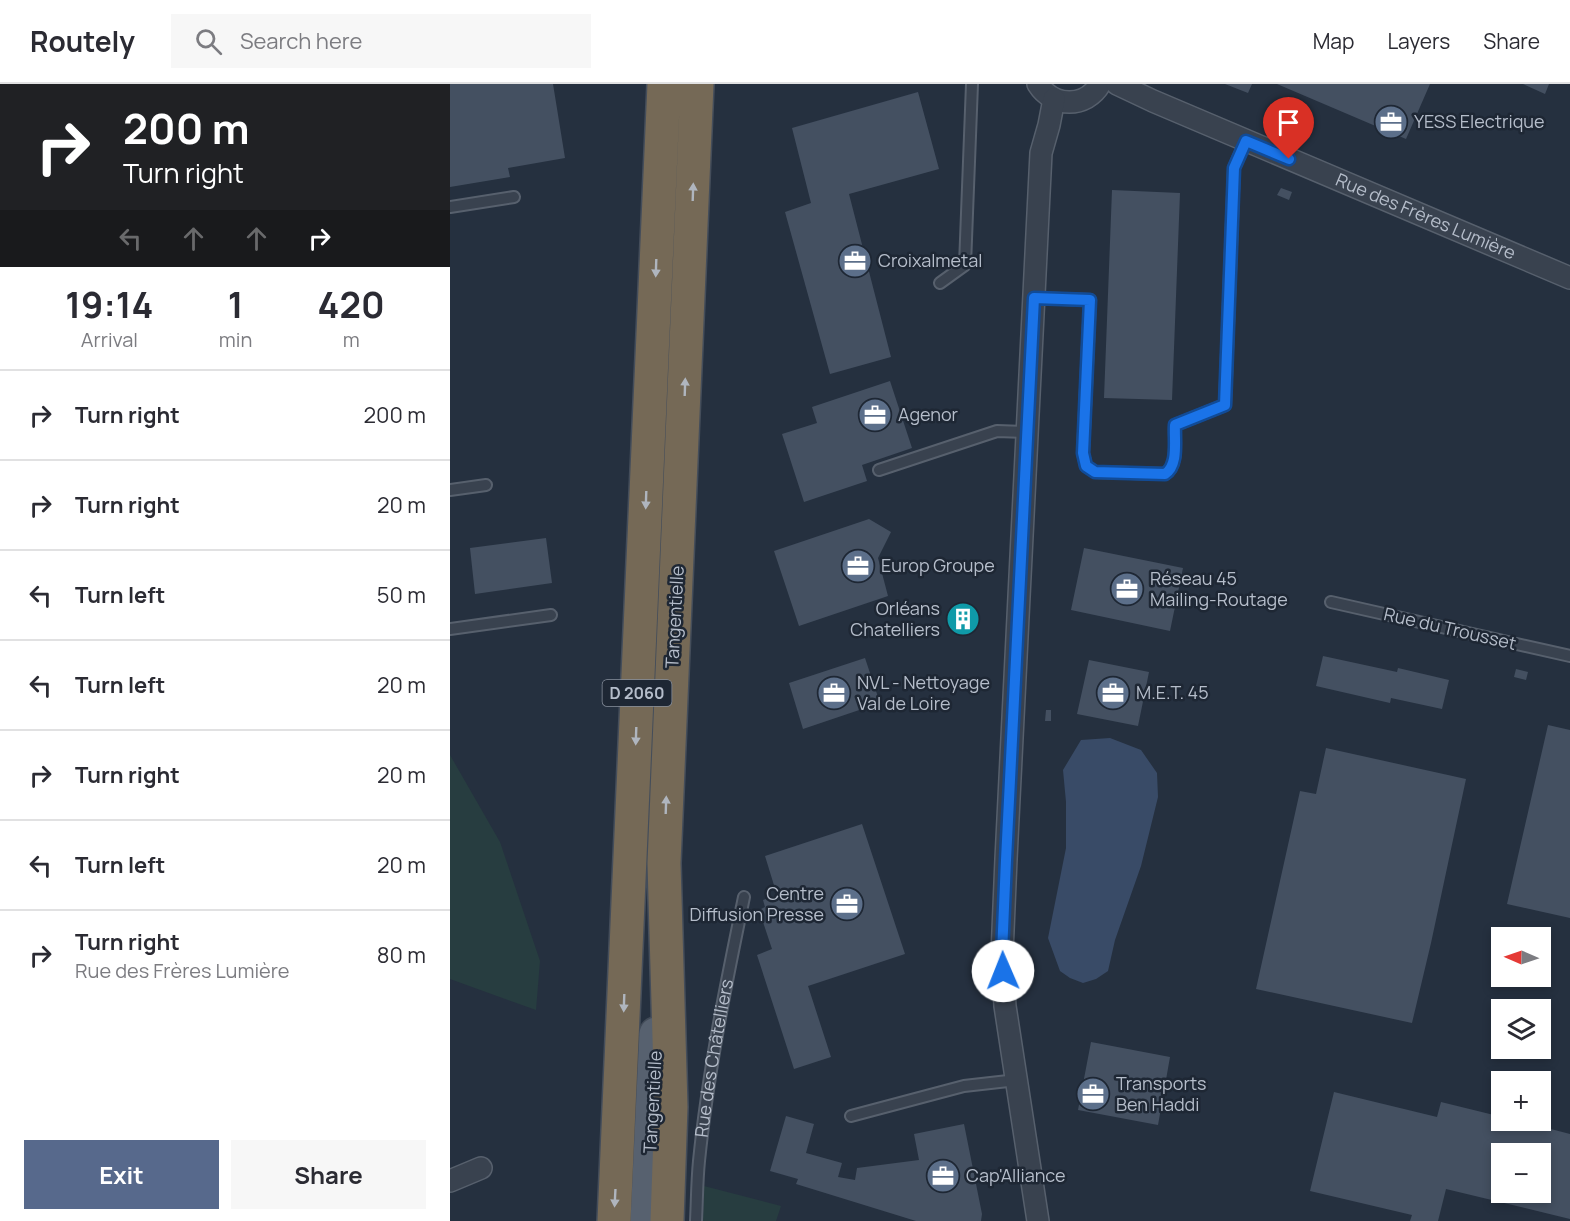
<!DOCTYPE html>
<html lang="en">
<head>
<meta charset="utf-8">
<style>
	body { margin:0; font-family:Manrope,sans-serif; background:#f7f7f7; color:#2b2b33; height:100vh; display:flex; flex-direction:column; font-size:22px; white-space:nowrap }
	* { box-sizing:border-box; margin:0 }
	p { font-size:20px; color:#7c7c81 }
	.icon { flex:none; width:33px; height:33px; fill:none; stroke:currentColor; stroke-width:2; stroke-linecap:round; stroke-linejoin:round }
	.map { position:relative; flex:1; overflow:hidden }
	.details { display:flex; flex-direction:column; background:#fff; width:450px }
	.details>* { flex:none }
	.top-card { background:#202124; color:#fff; overflow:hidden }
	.needle { width:39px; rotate:272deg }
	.controls { position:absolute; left:1041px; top:843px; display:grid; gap:12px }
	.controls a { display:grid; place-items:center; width:60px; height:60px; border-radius:0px; background:#fff; box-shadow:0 3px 9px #0003; font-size:30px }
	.pin { position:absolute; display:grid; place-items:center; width:51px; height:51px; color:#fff; margin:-62px -26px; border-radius:50% 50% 50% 0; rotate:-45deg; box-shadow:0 0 6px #0007 }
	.pin .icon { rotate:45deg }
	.me { position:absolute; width:66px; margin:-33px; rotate:359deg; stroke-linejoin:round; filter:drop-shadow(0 0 4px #0008) }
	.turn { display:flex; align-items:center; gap:21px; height:126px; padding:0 24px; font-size:27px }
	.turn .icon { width:78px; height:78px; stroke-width:2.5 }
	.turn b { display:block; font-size:42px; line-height:51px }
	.lanes { display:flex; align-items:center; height:57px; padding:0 24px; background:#0003; justify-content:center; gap:30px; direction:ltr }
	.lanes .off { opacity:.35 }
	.eta { display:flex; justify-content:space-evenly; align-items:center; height:102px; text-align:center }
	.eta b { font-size:36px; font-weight:700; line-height:42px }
	.primary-button { display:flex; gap:12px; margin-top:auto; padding:12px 24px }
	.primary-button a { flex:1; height:69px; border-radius:0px; background:#57698c; color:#fff; font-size:24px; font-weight:700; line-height:69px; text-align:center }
	.primary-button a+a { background:#f7f7f7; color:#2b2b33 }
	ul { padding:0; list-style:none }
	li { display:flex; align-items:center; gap:18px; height:90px; padding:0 24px; border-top:2px solid #e1e1e2 }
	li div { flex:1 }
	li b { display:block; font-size:22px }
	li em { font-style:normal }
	header { display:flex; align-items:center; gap:36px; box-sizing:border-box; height:84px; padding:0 30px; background:#fff; border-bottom:2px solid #e1e1e2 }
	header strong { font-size:28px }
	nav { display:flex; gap:33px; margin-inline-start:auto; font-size:21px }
	.search { width:420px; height:54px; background:#f7f7f7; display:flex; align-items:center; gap:15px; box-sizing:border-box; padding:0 21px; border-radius:0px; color:#7c7c81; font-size:22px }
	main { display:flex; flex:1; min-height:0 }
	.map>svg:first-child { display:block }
</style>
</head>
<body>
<header>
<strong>Routely</strong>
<div class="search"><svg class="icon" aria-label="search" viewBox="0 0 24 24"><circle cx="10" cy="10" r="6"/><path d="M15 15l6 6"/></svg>Search here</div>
<nav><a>Map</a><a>Layers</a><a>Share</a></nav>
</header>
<main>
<section class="details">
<div class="top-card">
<div class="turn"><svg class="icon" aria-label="right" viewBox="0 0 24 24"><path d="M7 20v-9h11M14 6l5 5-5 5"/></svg><div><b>200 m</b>Turn right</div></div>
<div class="lanes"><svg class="icon off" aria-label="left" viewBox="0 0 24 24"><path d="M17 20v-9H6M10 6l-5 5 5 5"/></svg><svg class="icon off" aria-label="ahead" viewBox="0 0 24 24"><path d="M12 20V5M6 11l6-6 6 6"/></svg><svg class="icon off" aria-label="ahead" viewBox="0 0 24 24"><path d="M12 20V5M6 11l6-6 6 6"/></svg><svg class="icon" aria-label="right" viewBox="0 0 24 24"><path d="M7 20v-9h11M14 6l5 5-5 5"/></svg></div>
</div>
<div class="eta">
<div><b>19:14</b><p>Arrival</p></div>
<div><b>1</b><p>min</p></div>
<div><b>420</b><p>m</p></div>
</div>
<ul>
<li><svg class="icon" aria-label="right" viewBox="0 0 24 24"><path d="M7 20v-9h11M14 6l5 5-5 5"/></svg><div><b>Turn right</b></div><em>200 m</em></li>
<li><svg class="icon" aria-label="right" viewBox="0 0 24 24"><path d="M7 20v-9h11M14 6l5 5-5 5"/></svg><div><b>Turn right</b></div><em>20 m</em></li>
<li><svg class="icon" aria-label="left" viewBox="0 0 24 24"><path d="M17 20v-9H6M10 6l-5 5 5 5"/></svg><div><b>Turn left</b></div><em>50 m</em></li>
<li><svg class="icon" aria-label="left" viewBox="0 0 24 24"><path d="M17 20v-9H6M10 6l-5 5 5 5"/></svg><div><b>Turn left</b></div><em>20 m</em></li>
<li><svg class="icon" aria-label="right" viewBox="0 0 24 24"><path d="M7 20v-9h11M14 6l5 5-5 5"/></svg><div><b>Turn right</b></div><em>20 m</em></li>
<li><svg class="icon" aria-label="left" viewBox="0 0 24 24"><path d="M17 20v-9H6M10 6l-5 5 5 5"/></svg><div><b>Turn left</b></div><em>20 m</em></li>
<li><svg class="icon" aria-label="right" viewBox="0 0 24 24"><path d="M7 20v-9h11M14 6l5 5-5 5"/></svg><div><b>Turn right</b><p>Rue des Frères Lumière</p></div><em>80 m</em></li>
</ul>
<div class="primary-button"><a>Exit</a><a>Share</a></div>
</section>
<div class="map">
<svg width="1120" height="1137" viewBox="0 0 1120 1137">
	<rect width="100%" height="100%" fill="#25303f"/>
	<path fill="#273d40" d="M0,671L50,758L90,877L86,926L0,895Z
		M254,1102L331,1122L326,1137H253Z"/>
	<path fill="#394b67" d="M660,654L691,666L707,689L708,713L691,782L665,856L658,887L646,895L633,899L620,894L610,887L598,854L616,764V718L613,686L631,656Z"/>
	<path fill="#445061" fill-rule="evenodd" d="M0,0H103L115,74L58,84L60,93L0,103Z
		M775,0H802L798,9Z
		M827,0H980L956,55Z
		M1073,0H1099L1095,10Z
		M468,8L489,85L399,110L441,273L380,290L335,128L361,119L342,44Z
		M831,104L842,108L839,116L827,111Z
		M662,106L730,109L722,316L654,314Z
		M440,297L462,364L412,381L417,397L354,418L332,350L367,339L362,323Z
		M419,435L441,448L428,474L438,512L349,542L324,467Z
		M96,454L102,499L25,510L20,464Z
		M634,464L733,484L720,547L621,526Z
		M521,528L524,535L504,542L502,534Z
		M873,572L947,588L948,584L999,596L992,625L941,614L940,619L866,602Z
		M415,574L430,619L353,645L339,599Z
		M639,576L699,588L688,642L627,630Z
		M1066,585L1078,588L1076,596L1064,593Z
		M596,626H601V637H595Z
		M1098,641L1120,646V834L1057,820Z
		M876,664L1016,695L981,859L962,939L806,905L850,707L866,710Z
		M412,740L455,870L358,902L381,973L344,985L307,871L322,865L309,826L315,823L313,816L327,811L315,772Z
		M641,958L720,973L708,1041L628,1026Z
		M884,1008L987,1033L991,1018L1052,1033V1036H1066L1120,1050V1135L996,1105L988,1137H960L962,1131L860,1107ZM1052,1070H1090V1108H1052Z
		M336,1032L364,1040L356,1069L392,1079L388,1093L405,1096L407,1084L469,1076L464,1050L514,1040L532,1130L531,1137H466L346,1100L348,1095L320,1087Z"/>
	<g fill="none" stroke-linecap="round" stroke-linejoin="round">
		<g stroke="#57606d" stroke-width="14">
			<g id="lane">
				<path d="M0,123L64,113"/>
				<path d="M490,199L515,181L522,0"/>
				<path d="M583,214L640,216L633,369L636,382L645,388L715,390C729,381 724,357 725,341L775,321L784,84L796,56"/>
				<path d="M429,386L547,347L577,348"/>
				<path d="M0,406L36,401"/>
				<path d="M881,518L1120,572"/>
				<path d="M0,545L101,531"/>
				<path d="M401,1032L514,1002L567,996"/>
				<path id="s1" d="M246,1137C247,1117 247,1097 249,1077C258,988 276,900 294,813"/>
			</g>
		</g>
		<g stroke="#57606d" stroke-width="24">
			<g id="street">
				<path d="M588,0C603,24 636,24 650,0"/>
				<path id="s2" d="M667,0L703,17L1120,194"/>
				<path d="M0,1097L31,1084"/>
				<path d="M588,1137L555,922L552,870L556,775L591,69L599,41L604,15"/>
			</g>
		</g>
		<g stroke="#424b58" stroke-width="36">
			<path id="primary" d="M197,1137L206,950"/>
		</g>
		<g stroke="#444d5a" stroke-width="36">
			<path id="highway" d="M164,1137L214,0
				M217,1137L221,1023L214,779L247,0"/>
		</g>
		<use href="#lane" stroke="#39424f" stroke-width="10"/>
		<use href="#street" stroke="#39424f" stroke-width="21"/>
		<use href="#primary" stroke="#57616f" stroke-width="33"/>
		<use href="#highway" stroke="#756956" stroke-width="33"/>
	</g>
	<defs><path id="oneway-solid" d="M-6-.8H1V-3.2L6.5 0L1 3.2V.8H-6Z" transform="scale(1.5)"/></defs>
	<g fill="#afb5be">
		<use href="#oneway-solid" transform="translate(243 108) rotate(-88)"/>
		<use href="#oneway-solid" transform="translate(206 184) rotate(92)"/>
		<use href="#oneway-solid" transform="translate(235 303) rotate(-88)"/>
		<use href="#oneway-solid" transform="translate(196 416) rotate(92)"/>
		<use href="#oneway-solid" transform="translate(186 652) rotate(92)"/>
		<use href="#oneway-solid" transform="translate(216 721) rotate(-88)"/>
		<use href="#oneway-solid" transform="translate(174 919) rotate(92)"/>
		<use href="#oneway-solid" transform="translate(165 1114) rotate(93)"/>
	</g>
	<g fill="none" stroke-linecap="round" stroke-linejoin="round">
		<g stroke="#114b97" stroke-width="15">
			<path id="route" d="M553,887L552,870L556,776L584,214L640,216L633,369L636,382L645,388L715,390C729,381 724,356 725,341L775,321L784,84L796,57L839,75"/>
		</g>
		<use href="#route" stroke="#1a73e8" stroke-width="10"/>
	</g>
	<defs>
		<g id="office-disc" transform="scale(1.725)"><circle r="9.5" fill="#5c6f8a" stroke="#1e2734"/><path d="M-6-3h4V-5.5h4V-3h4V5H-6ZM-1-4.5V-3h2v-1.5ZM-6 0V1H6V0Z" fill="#fff"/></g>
		<g id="building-disc" transform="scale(1.725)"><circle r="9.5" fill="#0f9aa8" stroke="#1e2734"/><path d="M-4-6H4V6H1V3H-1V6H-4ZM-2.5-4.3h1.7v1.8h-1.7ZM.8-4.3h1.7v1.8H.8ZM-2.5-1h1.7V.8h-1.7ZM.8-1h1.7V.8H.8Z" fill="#fff"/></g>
	</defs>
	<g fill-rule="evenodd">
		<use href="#office-disc" x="941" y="38"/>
		<use href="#office-disc" x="405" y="177"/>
		<use href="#office-disc" x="425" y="331"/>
		<use href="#office-disc" x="408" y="482"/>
		<use href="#office-disc" x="677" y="505"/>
		<use href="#building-disc" x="513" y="535"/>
		<use href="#office-disc" x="384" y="609"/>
		<use href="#office-disc" x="663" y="609"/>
		<use href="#office-disc" x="397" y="820"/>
		<use href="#office-disc" x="643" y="1010"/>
		<use href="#office-disc" x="493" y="1092"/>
	</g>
	<g text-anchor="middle" stroke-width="5" stroke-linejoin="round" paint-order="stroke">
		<rect fill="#1e2734" stroke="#88909d" stroke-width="1.5" x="152.5" y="596" width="69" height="26" rx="4.5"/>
		<g font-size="16" font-weight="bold" fill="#b5bdca">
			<text x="187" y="615">D 2060</text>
		</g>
		<g font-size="18" fill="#b5bdca" stroke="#1e2734" text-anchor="start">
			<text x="964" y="44">YESS Electrique</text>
			<text x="428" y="183">Croixalmetal</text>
			<text x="448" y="337">Agenor</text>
			<text x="431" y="488">Europ Groupe</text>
			<text x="700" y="501">Réseau 45<tspan x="700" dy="21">Mailing-Routage</tspan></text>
			<text x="490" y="531" text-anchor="end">Orléans<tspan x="490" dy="21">Chatelliers</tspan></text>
			<text x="407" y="605">NVL - Nettoyage<tspan x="407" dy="21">Val de Loire</tspan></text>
			<text x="686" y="615">M.E.T. 45</text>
			<text x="374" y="816" text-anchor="end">Centre<tspan x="374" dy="21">Diffusion Presse</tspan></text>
			<text x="666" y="1006">Transports<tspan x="666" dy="21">Ben Haddi</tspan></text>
			<text x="516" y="1098">Cap'Alliance</text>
		</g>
		<g font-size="18" fill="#b5bdca" stroke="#1e2734">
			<text dy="6" stroke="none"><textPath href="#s2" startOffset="336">Rue des Frères Lumière</textPath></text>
			<text transform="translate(225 533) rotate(-87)" y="6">Tangentielle</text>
			<text transform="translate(1000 545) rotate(13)" y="6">Rue du Trousset</text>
			<text dy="6" stroke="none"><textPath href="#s1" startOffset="164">Rue des Châtelliers</textPath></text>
			<text transform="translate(203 1018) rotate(-87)" y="6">Tangentielle</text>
		</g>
	</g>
</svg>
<div class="controls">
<a><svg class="needle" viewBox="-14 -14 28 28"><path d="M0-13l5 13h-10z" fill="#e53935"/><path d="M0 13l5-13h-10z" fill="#7c7c81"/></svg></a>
<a><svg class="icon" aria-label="layers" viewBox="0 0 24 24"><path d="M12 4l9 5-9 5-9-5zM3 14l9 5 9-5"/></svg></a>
<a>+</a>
<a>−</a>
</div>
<div class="pin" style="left:839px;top:75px;background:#d93025"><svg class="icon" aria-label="arrive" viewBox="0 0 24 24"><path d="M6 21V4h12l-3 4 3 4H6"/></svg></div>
<svg class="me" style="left:553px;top:887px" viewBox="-20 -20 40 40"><circle r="19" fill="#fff"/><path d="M0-13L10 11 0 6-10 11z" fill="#1a73e8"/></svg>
</div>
</main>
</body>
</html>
